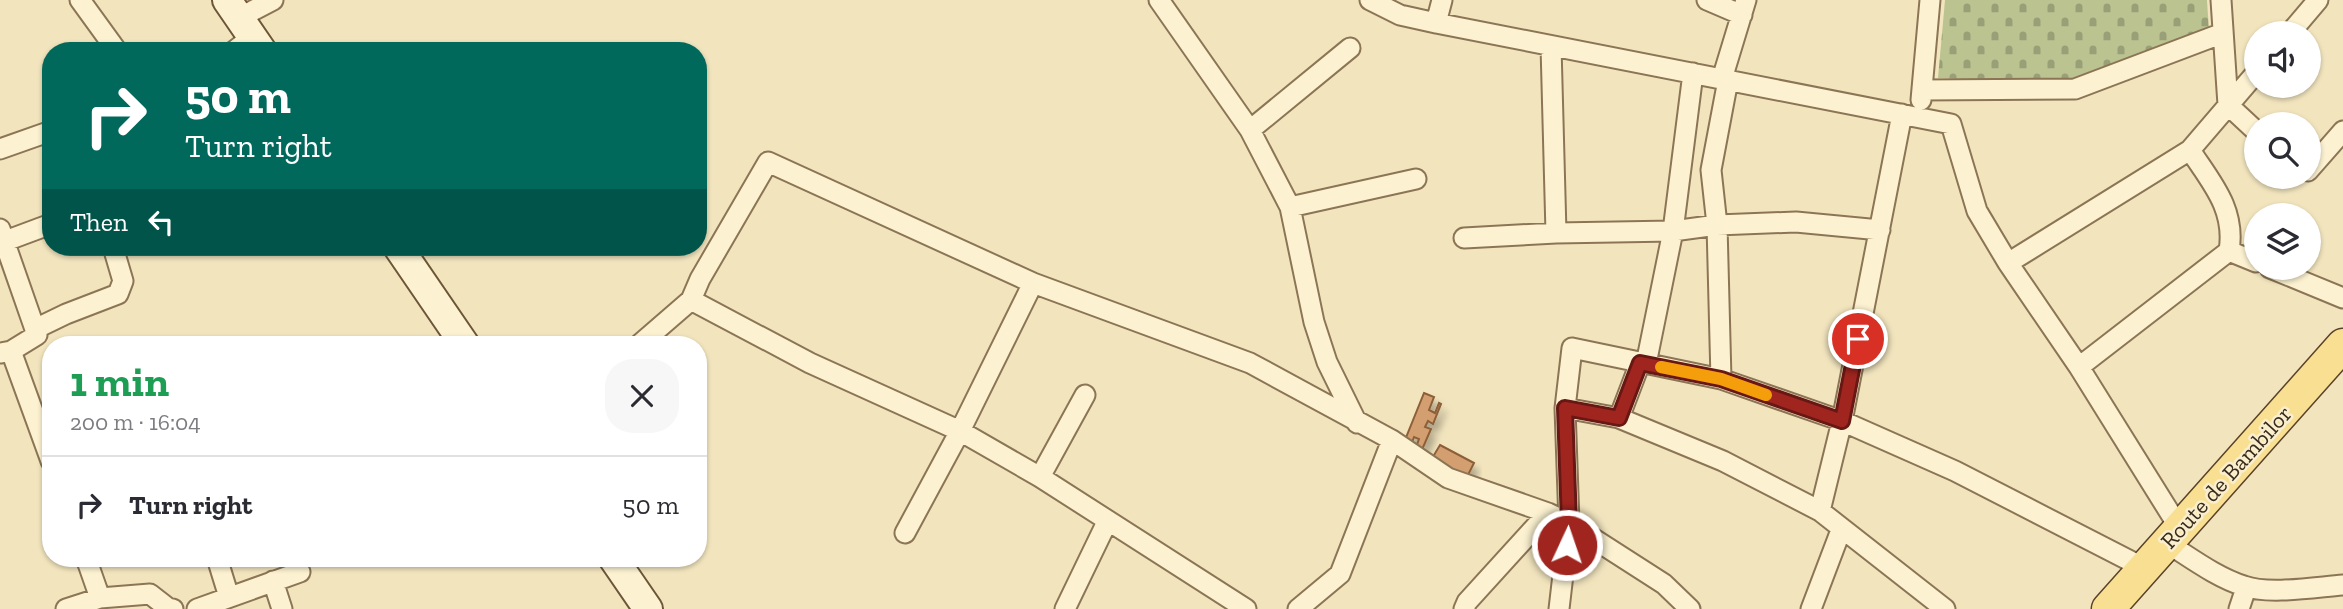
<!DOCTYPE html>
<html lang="en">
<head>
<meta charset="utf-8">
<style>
	body { margin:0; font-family:"Zilla Slab",serif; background:#f7f7f7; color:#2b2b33; height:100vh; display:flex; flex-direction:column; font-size:26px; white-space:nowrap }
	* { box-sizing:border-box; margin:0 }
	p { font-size:23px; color:#7c7c81 }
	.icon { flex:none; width:38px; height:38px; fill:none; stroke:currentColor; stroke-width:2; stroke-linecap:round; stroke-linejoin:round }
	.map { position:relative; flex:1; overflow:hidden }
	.details { position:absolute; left:42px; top:336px; width:665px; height:231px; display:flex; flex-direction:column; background:#fff; border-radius:28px; box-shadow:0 2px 5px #0004 }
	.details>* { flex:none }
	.hud { position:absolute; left:42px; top:42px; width:665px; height:214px; border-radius:28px; box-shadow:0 2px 5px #0004; background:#00695c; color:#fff; overflow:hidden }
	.buttons { position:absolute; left:2244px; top:21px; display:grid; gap:14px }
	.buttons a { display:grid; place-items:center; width:77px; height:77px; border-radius:50%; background:#fff; box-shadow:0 2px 5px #0004; font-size:35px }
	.pin { position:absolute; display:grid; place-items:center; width:60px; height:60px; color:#fff; margin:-30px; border:4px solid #fff; border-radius:50%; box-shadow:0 2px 7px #0007 }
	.me { position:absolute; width:77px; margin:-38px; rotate:3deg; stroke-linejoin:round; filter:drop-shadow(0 0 5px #0008) }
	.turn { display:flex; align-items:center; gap:24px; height:147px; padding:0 28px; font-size:32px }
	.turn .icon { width:91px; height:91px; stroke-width:2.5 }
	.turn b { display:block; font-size:49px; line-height:60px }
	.then { display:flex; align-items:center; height:66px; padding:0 28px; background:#0003; gap:14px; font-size:26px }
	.round { display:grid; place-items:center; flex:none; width:74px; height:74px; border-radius:28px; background:#f7f7f7 }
	.summary { display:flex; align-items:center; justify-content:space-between; height:119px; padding:0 28px }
	h1 { font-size:42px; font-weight:800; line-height:52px; color:#1e9e55 }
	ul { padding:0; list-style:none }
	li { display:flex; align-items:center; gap:21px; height:98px; padding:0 28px; border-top:2px solid #e1e1e2 }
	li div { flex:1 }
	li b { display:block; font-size:26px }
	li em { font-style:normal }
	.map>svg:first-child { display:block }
</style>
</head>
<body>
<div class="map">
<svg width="2343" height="609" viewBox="0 0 2343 609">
	<defs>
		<pattern id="cemetery-stones" width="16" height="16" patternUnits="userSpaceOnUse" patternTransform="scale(1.75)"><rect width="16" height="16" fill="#bbc491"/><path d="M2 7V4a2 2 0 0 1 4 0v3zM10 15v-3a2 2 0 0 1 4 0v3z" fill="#999f76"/></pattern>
		<filter id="shadow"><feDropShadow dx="4.5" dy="8" stdDeviation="3.5" flood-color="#0004"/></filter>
	</defs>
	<rect width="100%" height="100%" fill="#f2e5be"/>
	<path fill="url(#cemetery-stones)" d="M1945,0H2207L2209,31L2062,83L1938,78Z"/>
	<path fill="#d49f70" stroke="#8d5f38" stroke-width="2" filter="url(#shadow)" d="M1424,393L1434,397L1429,410L1435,413L1439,403L1441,404L1433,424L1428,421L1425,427L1431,429L1421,452L1415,450L1419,439L1414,437L1410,448L1403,445Z
		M1440,445L1474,463L1466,479L1431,460Z"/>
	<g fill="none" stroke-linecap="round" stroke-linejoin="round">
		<g stroke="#8c7555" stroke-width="23">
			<path id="street" d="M80,0L117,51
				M1159,0L1250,130L1290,207L1314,322L1327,362L1357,423
				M1370,0L1400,15L1436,23L1951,124L1977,211L2008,263L2079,367L2180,529
				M1707,0L1742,15
				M2221,0L2228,105L2256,131
				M239,18L273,0
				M1436,23L1442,0
				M2290,33L2318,0
				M1551,46L1556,233
				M234,51L252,37
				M1722,79L1746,0
				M1922,90L2075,89L2223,33
				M1921,100L1930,0
				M1250,130L1350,48
				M0,149L51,131
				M2308,171L2343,131
				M1290,207L1416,179
				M0,229L37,335L11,351
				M1464,238L1556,233L1673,231L1717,225L1796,222L1880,230
				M0,243L51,224
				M2229,251L2256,262
				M2008,263L2190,150L2256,73
				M2270,268L2343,298
				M691,300L810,363L960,431L1040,477L1246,609
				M35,329L66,314L118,294L123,281L113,247
				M639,345L691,300L700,279L768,162L1033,283L1250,363L1392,440L1448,478L1548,513L1569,523L1664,584L1690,609
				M1,353L11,351L51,461
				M1646,364L1673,231L1693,73
				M2079,367L2229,251C2236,209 2211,182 2190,150
				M1721,379L1717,225L1711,170L1728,80
				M1565,408L1619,418L1723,461L1820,511L1945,609
				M1619,418L1640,363
				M1040,477L1085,395
				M1820,511L1842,421L1902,114
				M905,533L960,431L1033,283
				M2167,543C2191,558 2216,577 2244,586C2269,595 2316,587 2343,585
				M86,558L100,598
				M217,558L229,597
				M273,581L282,609
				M66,609L100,598L150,594L168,608L173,609
				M197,609L300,572
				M1065,609L1107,522
				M1298,609L1340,574L1392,440
				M1464,609L1467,602L1548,513
				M1559,609L1569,523L1565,408L1572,348L1721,379L1842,421L1955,471L2144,568
				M1811,609L1841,530
				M2239,609L2246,588"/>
		</g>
		<g stroke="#6d5638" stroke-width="32">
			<path id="secondary" d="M227,0L262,51
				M398,247L465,345
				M613,558L648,609"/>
		</g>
		<g stroke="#59422a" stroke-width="35">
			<path id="primary" d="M2108,609L2343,345"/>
		</g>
		<use href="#street" stroke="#fcf2d1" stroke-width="19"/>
		<use href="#secondary" stroke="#fcf2d1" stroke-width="28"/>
		<use href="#primary" stroke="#f9df91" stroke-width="32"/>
	</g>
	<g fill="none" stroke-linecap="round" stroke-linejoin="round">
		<g stroke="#681814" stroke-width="18">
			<path id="route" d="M1567,545L1569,523L1565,408L1619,418L1640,363L1721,379L1842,421L1858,339"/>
		</g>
		<use href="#route" stroke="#a0251f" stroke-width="12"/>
		<path stroke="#f59e0b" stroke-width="12" d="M1661,367L1721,379L1766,395"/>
	</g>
	<g text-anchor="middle" stroke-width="5" stroke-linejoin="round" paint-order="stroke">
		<g font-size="23" fill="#392b1b" stroke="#f9efce">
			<text transform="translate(2226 477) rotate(-48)" y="8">Route de Bambilor</text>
		</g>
	</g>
</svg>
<div class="buttons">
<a><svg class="icon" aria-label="sound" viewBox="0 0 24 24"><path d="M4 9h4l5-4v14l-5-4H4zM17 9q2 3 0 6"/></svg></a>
<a><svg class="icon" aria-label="search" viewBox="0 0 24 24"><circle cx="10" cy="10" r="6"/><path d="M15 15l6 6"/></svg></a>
<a><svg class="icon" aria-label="layers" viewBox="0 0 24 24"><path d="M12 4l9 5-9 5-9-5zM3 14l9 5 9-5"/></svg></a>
</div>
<div class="pin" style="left:1858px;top:339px;background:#d93025"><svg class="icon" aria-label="arrive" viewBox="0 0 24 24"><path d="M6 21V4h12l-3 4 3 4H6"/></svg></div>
<svg class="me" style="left:1567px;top:545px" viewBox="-20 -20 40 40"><circle r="17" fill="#a0251f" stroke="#fff" stroke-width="3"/><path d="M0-11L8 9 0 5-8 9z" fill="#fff"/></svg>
<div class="hud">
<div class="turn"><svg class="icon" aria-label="right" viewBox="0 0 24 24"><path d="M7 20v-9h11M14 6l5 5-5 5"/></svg><div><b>50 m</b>Turn right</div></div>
<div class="then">Then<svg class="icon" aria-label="left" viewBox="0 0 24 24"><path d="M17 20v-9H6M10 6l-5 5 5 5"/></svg></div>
</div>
<section class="details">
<div class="summary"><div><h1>1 min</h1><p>200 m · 16:04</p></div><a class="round"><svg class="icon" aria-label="close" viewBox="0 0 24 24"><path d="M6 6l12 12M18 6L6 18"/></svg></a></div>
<ul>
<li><svg class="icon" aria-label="right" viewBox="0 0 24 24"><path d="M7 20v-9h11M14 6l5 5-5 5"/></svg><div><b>Turn right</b></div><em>50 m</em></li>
</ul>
</section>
</div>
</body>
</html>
